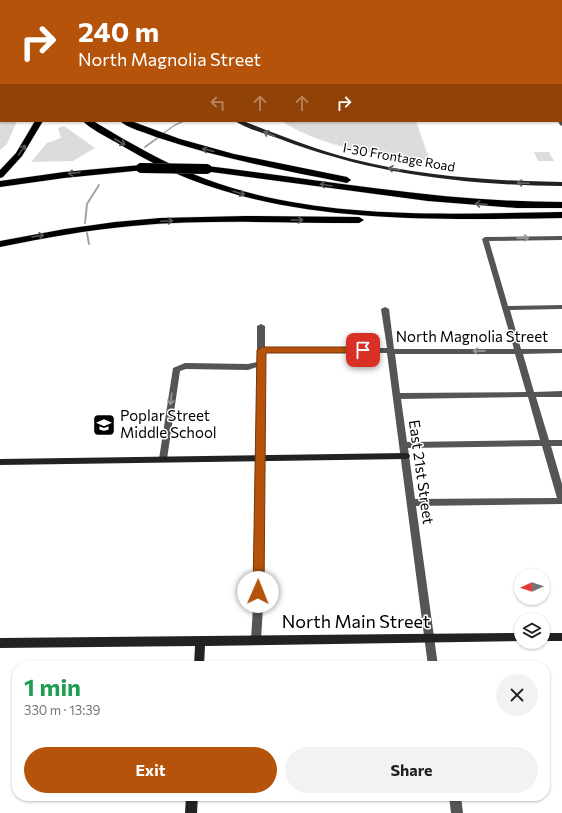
<!DOCTYPE html>
<html lang="en">
<head>
<meta charset="utf-8">
<style>
	body { margin:0; font-family:Commissioner,sans-serif; background:#f2f2f2; color:#202124; height:100vh; display:flex; flex-direction:column; font-size:15px; white-space:nowrap }
	* { box-sizing:border-box; margin:0 }
	p { font-size:13px; color:#757577 }
	.icon { flex:none; width:22px; height:22px; fill:none; stroke:currentColor; stroke-width:2; stroke-linecap:round; stroke-linejoin:round }
	.map { position:relative; flex:1; overflow:hidden }
	.sheet { position:absolute; left:12px; top:661px; width:538px; height:140px; display:flex; flex-direction:column; background:#fff; border-radius:16px; box-shadow:0 1px 3px #0004 }
	.sheet>* { flex:none }
	.banner { position:absolute; left:0px; top:0px; width:562px; height:122px; box-shadow:0 1px 3px #0004; background:#b45309; color:#fff; overflow:hidden }
	.needle { width:26px; rotate:267deg }
	.tools { position:absolute; left:514px; top:569px; display:grid; gap:8px }
	.tools a { display:grid; place-items:center; width:36px; height:36px; border-radius:50%; background:#fff; box-shadow:0 1px 3px #0004; font-size:20px }
	.pin { position:absolute; display:grid; place-items:center; width:34px; height:34px; color:#fff; margin:-17px; border-radius:8px; box-shadow:0 2px 6px #0006 }
	.me { position:absolute; width:44px; margin:-22px; rotate:1deg; stroke-linejoin:round; filter:drop-shadow(0 0 3px #0008) }
	.turn { display:flex; align-items:center; gap:14px; height:84px; padding:0 12px; font-size:18px }
	.turn .icon { width:52px; height:52px; stroke-width:2.5 }
	.turn b { display:block; font-size:28px; line-height:34px }
	.lanes { display:flex; align-items:center; height:38px; padding:0 12px; background:#0003; justify-content:center; gap:20px; direction:ltr }
	.lanes .off { opacity:.35 }
	.round { display:grid; place-items:center; flex:none; width:42px; height:42px; border-radius:21px; background:#f2f2f2 }
	.headline { display:flex; align-items:center; justify-content:space-between; height:68px; padding:0 12px }
	h1 { font-size:24px; font-weight:700; line-height:30px; color:#1e9e55 }
	.cta { display:flex; gap:8px; margin-top:auto; padding:8px 12px }
	.cta a { flex:1; height:46px; border-radius:24px; background:#b45309; color:#fff; font-size:16px; font-weight:700; line-height:46px; text-align:center }
	.cta a+a { background:#f2f2f2; color:#202124 }
	.map>svg:first-child { display:block }
</style>
</head>
<body>
<div class="map">
<svg width="562" height="813" viewBox="0 0 562 813">
	<rect width="100%" height="100%" fill="#fff"/>
	<path fill="#dcdcdc" d="M241,0H490L491,1H241Z
		M0,71L1,121H17L7,144L0,150Z
		M281,121H416L430,161C379,155 326,149 281,121Z
		M64,126L95,148L73,161L31,162L47,143L61,138L58,128Z
		M534,152H549L554,161H538Z"/>
	<g fill="none" stroke-linecap="round" stroke-linejoin="round">
		<path stroke="#a3a3a3" stroke-width="1.5" d="M161,135L175,125L184,121"/>
		<path stroke="#a3a3a3" stroke-width="2" d="M145,147L163,134
			M85,223L87,204L99,185
			M87,233L89,244"/>
		<g stroke="#dbdbdb" stroke-width="1">
			<path id="highway" d="M12,0H19L12,1Z
				M32,0H39V1H32Z
				M0,20H1V27H0Z
				M35,121H43L22,156L3,177L0,178V170L16,153Z
				M83,121H93C128,142 164,163 203,178C315,221 444,214 562,212V218C417,220 255,226 126,148C115,141 91,130 83,121Z
				M120,121H131L180,139L234,154L347,177L351,180L347,183C283,170 218,158 156,137C147,133 127,128 120,121Z
				M141,165L144,166L145,168L144,170L64,178L0,187V181L64,172Z
				M207,166C326,180 441,202 562,202V208H517L428,201L204,171L203,169Z
				M245,216L359,217L364,220L359,223C283,223 207,219 132,226C87,230 44,238 0,247V241L65,229L115,222L160,218Z"/>
		</g>
		<path fill="#555" fill-rule="evenodd" d="M559,0H562V3L561,1Z
			M561,103H562V107H561Z
			M561,119L562,120V126L560,125L558,121H561Z
			M562,236V240L489,241L508,306L562,305V309L510,310L521,349H562V353L523,354L534,392L562,391V397H536L549,440H562V446H551L562,484V504L416,506L438,666H428L387,353L265,352L263,607L261,640L260,643L256,645L252,643L251,640L253,607L257,367L248,370L186,369L180,371L167,459L166,461H160L159,459L173,368L185,363L248,364L257,362V326L261,324L265,326V348H387L381,309L385,307L389,309L394,349H514L482,239L485,237ZM395,354H515L526,392L400,393ZM528,397L540,440L407,442L401,399ZM542,446L557,498L415,499L408,448Z
			M449,796H461L463,813H451Z"/>
		<path fill="#222" fill-rule="evenodd" d="M67,0H71L72,1H68Z
			M235,121H243C279,135 314,149 352,159C420,176 491,181 562,182V186C465,185 371,174 280,139C268,135 245,128 235,121Z
			M406,453L409,454L410,456L409,458L406,459L0,465V459Z
			M521,633V641L205,646L204,666H194L195,646L0,648V638Z
			M543,633H562V641H543Z
			M186,796H198L197,813H185Z"/>
		<use href="#highway" fill="#000" fill-rule="evenodd"/>
		<g stroke="#dbdbdb" stroke-width="10" stroke-linecap="butt">
			<path id="highway-bridge" d="M141,168L207,169"/>
		</g>
		<use href="#highway-bridge" stroke="#000" stroke-width="10"/>
	</g>
	<defs><path id="oneway-shaft" d="M-6 0H5M1.5-3L5.5 0L1.5 3" fill="none" stroke-width="1.6" stroke-linecap="round" stroke-linejoin="round"/></defs>
	<g stroke="#646464">
		<use href="#oneway-shaft" transform="translate(269 134) rotate(-157)"/>
		<use href="#oneway-shaft" transform="translate(394 169) rotate(-169)"/>
		<use href="#oneway-shaft" transform="translate(523 183) rotate(-179)"/>
	</g>
	<g stroke="#595959">
		<use href="#oneway-shaft" transform="translate(120 142) rotate(30)"/>
		<use href="#oneway-shaft" transform="translate(22 150) rotate(-54)"/>
		<use href="#oneway-shaft" transform="translate(208 150) rotate(-166)"/>
		<use href="#oneway-shaft" transform="translate(74 173) rotate(174)"/>
		<use href="#oneway-shaft" transform="translate(326 185) rotate(-171)"/>
		<use href="#oneway-shaft" transform="translate(239 193) rotate(16)"/>
		<use href="#oneway-shaft" transform="translate(481 204) rotate(-175)"/>
		<use href="#oneway-shaft" transform="translate(297 220)"/>
		<use href="#oneway-shaft" transform="translate(167 221) rotate(-3)"/>
		<use href="#oneway-shaft" transform="translate(38 236) rotate(-10)"/>
	</g>
	<g stroke="#999">
		<use href="#oneway-shaft" transform="translate(523 238) rotate(-1)"/>
		<use href="#oneway-shaft" transform="translate(479 351) rotate(179)"/>
		<use href="#oneway-shaft" transform="translate(171 399) rotate(97)"/>
	</g>
	<path fill="#b45309" stroke="#753606" d="M262,347H363L368,350L363,353H266L264,592L262,595L258,597L254,595L253,592L257,350Z"/>
	<defs>
		<g id="school-square" transform="scale(1.15)"><rect x="-9" y="-9" width="18" height="18" rx="4" fill="#000" stroke="#fff"/><path d="M0-5L7-2L0 1L-7-2ZM-4 1L0 2.5L4 1V4Q0 6-4 4Z" fill="#fff"/></g>
	</defs>
	<g fill-rule="evenodd">
		<use href="#school-square" x="104" y="425"/>
	</g>
	<g text-anchor="middle" stroke-width="3" stroke-linejoin="round" paint-order="stroke">
		<g font-size="13" fill="#000" stroke="#fff">
			<text transform="translate(399 157) rotate(10)" y="5">I-30 Frontage Road</text>
		</g>
		<g font-size="15" fill="#000" stroke="#fff">
			<text x="472" y="342">North Magnolia Street</text>
			<text transform="translate(421 472) rotate(82)" y="5">East 21st Street</text>
		</g>
		<g font-size="15" fill="#000" stroke="#fff" text-anchor="start">
			<text x="120" y="421">Poplar Street<tspan x="120" dy="17">Middle School</tspan></text>
		</g>
		<g font-size="18" fill="#000" stroke="#fff">
			<text x="356" y="628">North Main Street</text>
		</g>
	</g>
</svg>
<div class="tools">
<a><svg class="needle" viewBox="-14 -14 28 28"><path d="M0-13l5 13h-10z" fill="#e53935"/><path d="M0 13l5-13h-10z" fill="#757577"/></svg></a>
<a><svg class="icon" aria-label="layers" viewBox="0 0 24 24"><path d="M12 4l9 5-9 5-9-5zM3 14l9 5 9-5"/></svg></a>
</div>
<div class="pin" style="left:363px;top:350px;background:#d93025"><svg class="icon" aria-label="arrive" viewBox="0 0 24 24"><path d="M6 21V4h12l-3 4 3 4H6"/></svg></div>
<svg class="me" style="left:258px;top:592px" viewBox="-20 -20 40 40"><circle r="19" fill="#fff"/><path d="M0-13L10 11 0 6-10 11z" fill="#b45309"/></svg>
<div class="banner">
<div class="turn"><svg class="icon" aria-label="right" viewBox="0 0 24 24"><path d="M7 20v-9h11M14 6l5 5-5 5"/></svg><div><b>240 m</b>North Magnolia Street</div></div>
<div class="lanes"><svg class="icon off" aria-label="left" viewBox="0 0 24 24"><path d="M17 20v-9H6M10 6l-5 5 5 5"/></svg><svg class="icon off" aria-label="ahead" viewBox="0 0 24 24"><path d="M12 20V5M6 11l6-6 6 6"/></svg><svg class="icon off" aria-label="ahead" viewBox="0 0 24 24"><path d="M12 20V5M6 11l6-6 6 6"/></svg><svg class="icon" aria-label="right" viewBox="0 0 24 24"><path d="M7 20v-9h11M14 6l5 5-5 5"/></svg></div>
</div>
<section class="sheet">
<div class="headline"><div><h1>1 min</h1><p>330 m · 13:39</p></div><a class="round"><svg class="icon" aria-label="close" viewBox="0 0 24 24"><path d="M6 6l12 12M18 6L6 18"/></svg></a></div>
<div class="cta"><a>Exit</a><a>Share</a></div>
</section>
</div>
</body>
</html>
